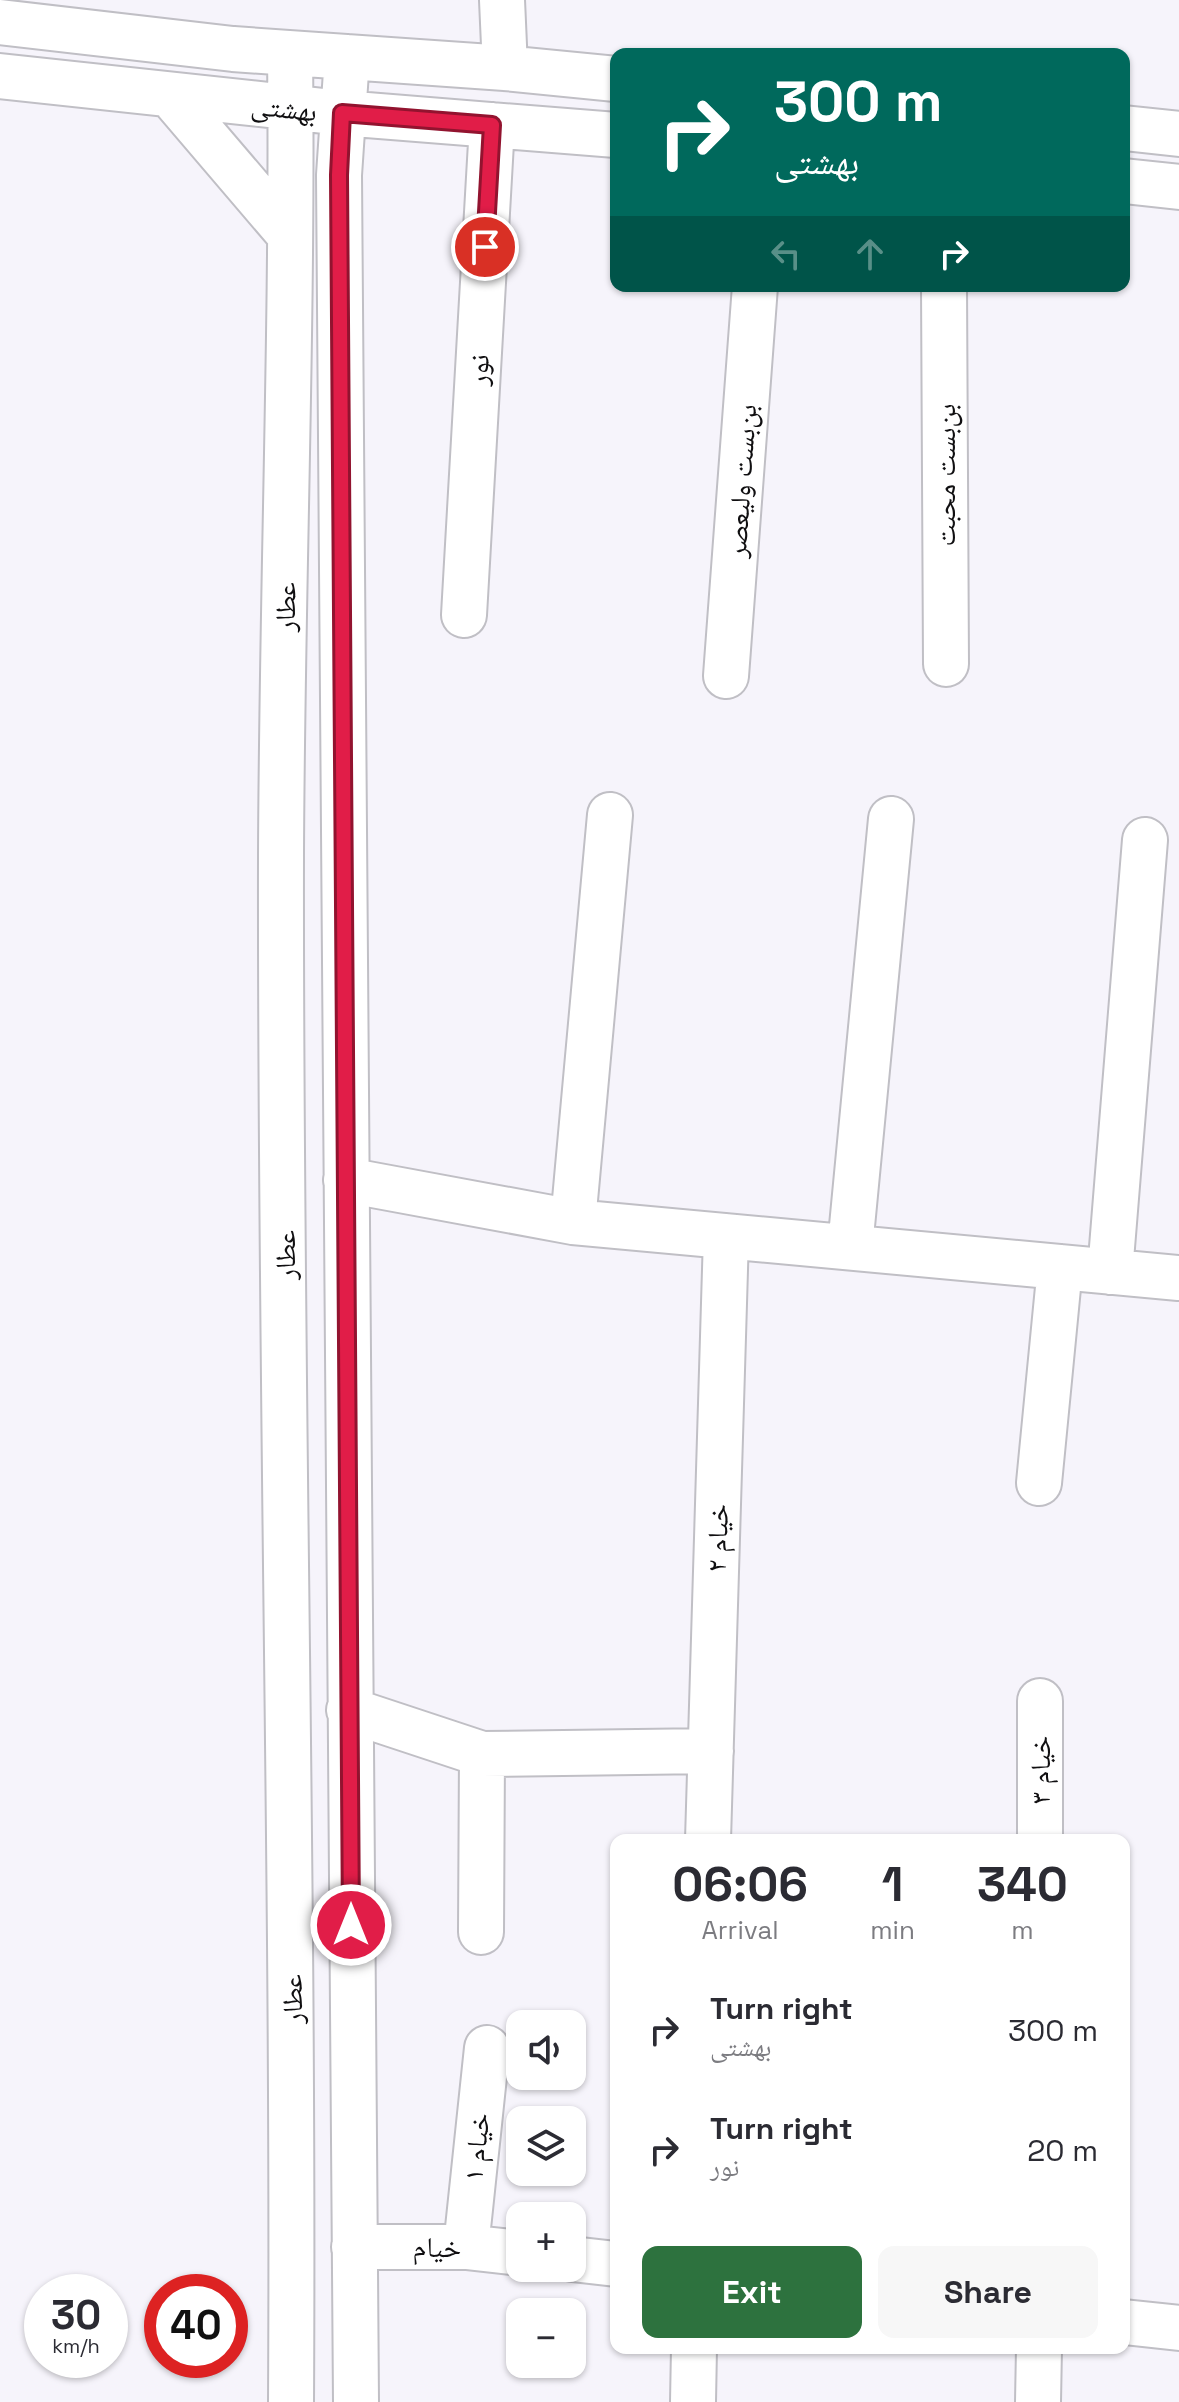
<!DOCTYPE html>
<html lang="en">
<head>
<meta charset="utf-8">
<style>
	body { margin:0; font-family:"Space Grotesk","Noto Naskh Arabic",sans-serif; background:#f7f7f7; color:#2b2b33; height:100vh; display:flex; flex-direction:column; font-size:30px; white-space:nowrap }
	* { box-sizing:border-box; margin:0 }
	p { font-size:26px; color:#7c7c81 }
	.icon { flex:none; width:44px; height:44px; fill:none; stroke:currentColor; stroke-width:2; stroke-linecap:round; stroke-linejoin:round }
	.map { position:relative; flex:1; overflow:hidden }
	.details { position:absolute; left:610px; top:1834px; width:520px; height:520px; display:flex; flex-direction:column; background:#fff; border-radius:16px; box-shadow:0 2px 6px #0004 }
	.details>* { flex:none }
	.guide { position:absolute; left:610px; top:48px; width:520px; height:244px; border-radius:16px; box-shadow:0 2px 6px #0004; background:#00695c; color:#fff; overflow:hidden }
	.fabs { position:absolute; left:506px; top:2010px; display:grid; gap:16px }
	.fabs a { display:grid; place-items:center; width:80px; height:80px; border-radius:16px; background:#fff; box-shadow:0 2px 6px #0004; font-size:40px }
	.speed { position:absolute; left:24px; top:2274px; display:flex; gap:16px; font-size:40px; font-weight:700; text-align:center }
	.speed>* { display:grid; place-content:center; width:104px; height:104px; border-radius:50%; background:#fff; box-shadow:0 2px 6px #0004; line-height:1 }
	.speed small { font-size:20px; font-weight:400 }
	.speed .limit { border:12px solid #d22; background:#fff; color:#111 }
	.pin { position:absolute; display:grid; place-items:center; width:68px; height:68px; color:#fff; margin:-34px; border:4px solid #fff; border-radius:50%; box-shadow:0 2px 8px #0007 }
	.me { position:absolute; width:88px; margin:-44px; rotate:0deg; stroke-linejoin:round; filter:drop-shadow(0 0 6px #0008) }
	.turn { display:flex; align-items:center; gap:28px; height:168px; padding:0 32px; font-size:36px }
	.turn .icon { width:104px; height:104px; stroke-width:2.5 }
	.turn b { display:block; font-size:56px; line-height:68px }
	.lanes { display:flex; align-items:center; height:76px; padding:0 32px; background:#0003; justify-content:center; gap:40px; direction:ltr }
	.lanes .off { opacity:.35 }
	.eta { display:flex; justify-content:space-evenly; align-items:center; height:136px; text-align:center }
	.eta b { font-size:48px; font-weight:700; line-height:56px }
	.button { display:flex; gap:16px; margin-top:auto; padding:16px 32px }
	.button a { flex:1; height:92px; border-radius:16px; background:#2d723e; color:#fff; font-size:32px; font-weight:700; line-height:92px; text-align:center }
	.button a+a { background:#f7f7f7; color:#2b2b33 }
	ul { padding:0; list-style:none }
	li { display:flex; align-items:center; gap:24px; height:120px; padding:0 32px }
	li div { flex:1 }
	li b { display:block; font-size:30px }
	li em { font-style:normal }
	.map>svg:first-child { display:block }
</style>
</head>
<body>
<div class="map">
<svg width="1179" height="2402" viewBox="0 0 1179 2402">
	<rect width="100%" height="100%" fill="#f6f4fb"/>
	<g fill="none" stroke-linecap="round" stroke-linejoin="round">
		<g stroke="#c0bfc5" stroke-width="48">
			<path id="minor" d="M502,0L505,68
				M0,22L233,49L505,68L616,79
				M290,53C293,321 282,588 281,856C280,1371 294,1887 291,2402
				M347,57L339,175L356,2402
				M0,76L342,113L616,135
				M171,96L288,233
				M1124,128L1179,134
				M1124,181L1179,187
				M944,286L946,664
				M464,615L492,125
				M726,676L755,286
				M346,1180L573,1222L1179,1278
				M573,1222L610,815
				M850,1247L891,819
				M1110,1272L1145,840
				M1039,1483L1060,1267
				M349,1710L482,1754L711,1751
				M708,1840L726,1236
				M1040,1840V1701
				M481,1932L482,1754
				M354,2247H466L520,2253
				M466,2247L487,2048
				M572,2259L616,2264
				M1124,2322L1179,2328
				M693,2402L694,2348
				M1038,2402L1039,2348"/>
		</g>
		<use href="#minor" stroke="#fff" stroke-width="44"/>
	</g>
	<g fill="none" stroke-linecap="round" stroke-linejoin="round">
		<g stroke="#92132f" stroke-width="20">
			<path id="route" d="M351,1925L339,175L342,113L492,125L485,247"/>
		</g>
		<use href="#route" stroke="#e11d48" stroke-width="14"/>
	</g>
	<g text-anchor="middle" stroke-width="6" stroke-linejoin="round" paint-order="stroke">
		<g font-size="28" fill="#100f11" stroke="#fff">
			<text transform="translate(284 108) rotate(6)" y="10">بهشتی</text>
			<text transform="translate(478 370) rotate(-87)" y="10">نور</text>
			<text transform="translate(945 475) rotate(-90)" y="10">بن‌بست محبت</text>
			<text transform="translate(741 481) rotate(-86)" y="10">بن‌بست ولیعصر</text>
			<text transform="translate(285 607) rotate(-89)" y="10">عطار</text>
			<text transform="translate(285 1255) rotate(-90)" y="10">عطار</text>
			<text transform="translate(717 1538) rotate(-88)" y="10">خیام ۲</text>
			<text transform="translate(1040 1770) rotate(-90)" y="10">خیام ۳</text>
			<text transform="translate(292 1999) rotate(-91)" y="10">عطار</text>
			<text transform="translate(476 2147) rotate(-84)" y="10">خیام ۱</text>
			<text transform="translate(437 2247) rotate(1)" y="10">خیام</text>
		</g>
	</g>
</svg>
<div class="fabs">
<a><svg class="icon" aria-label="sound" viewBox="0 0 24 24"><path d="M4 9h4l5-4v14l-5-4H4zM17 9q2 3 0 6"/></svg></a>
<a><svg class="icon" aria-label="layers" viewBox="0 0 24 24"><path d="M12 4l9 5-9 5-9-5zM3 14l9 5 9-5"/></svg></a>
<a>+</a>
<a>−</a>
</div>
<div class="speed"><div>30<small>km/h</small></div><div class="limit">40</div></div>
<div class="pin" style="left:485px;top:247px;background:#d93025"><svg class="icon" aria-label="arrive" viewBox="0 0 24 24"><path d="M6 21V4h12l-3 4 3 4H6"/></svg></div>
<svg class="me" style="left:351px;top:1925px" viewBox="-20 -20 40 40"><circle r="17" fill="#e11d48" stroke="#fff" stroke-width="3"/><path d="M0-11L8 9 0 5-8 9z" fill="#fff"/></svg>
<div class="guide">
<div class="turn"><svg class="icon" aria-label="right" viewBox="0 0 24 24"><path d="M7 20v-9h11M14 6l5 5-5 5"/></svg><div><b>300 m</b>بهشتی</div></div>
<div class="lanes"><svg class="icon off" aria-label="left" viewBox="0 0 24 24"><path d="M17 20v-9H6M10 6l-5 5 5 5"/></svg><svg class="icon off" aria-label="ahead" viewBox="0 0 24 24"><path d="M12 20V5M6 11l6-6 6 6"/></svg><svg class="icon" aria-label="right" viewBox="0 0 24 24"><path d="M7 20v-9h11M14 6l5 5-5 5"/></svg></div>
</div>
<section class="details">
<div class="eta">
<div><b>06:06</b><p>Arrival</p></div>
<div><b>1</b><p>min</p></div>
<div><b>340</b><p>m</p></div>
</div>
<ul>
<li><svg class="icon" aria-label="right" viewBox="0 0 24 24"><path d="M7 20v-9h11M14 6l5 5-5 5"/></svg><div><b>Turn right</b><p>بهشتی</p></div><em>300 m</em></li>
<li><svg class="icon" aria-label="right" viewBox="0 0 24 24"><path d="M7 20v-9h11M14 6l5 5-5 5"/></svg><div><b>Turn right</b><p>نور</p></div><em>20 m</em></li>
</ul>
<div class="button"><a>Exit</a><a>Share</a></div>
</section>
</div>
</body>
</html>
